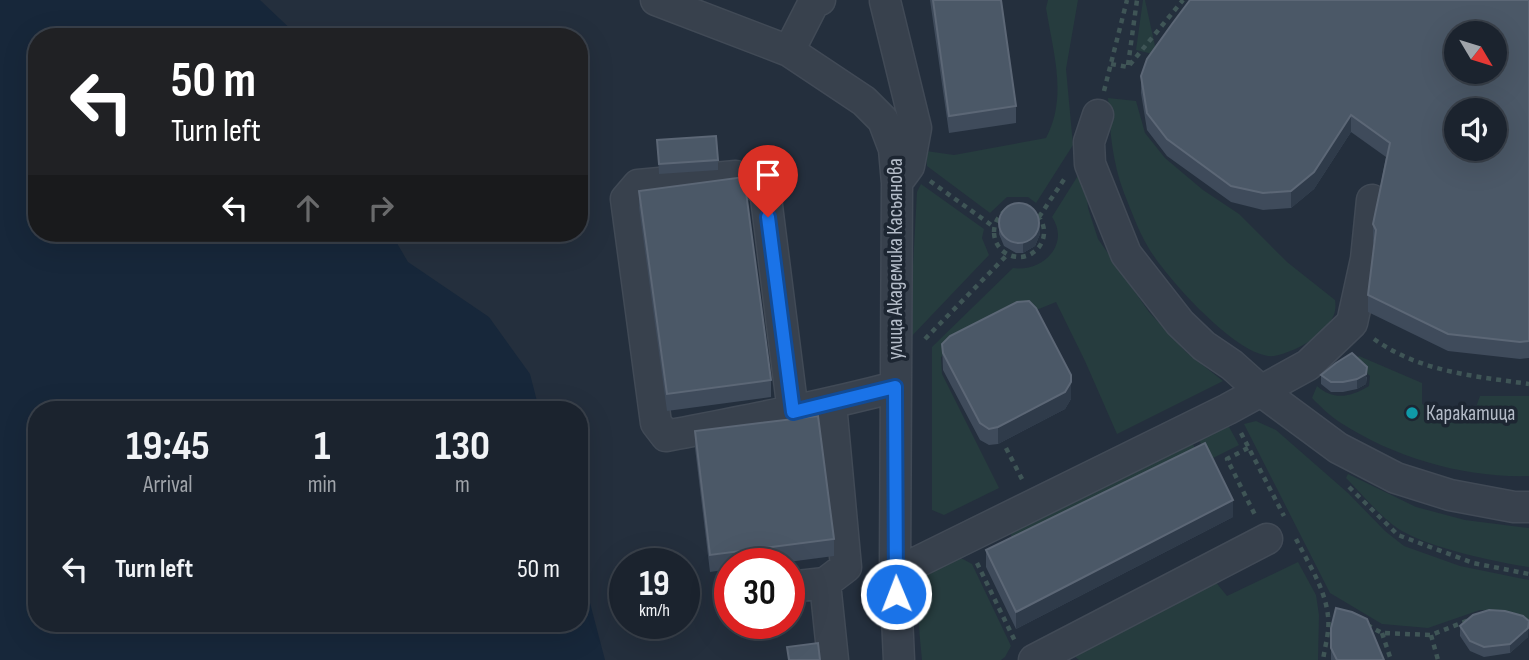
<!DOCTYPE html>
<html lang="en">
<head>
<meta charset="utf-8">
<style>
	body { margin:0; font-family:"Sofia Sans Condensed",sans-serif; background:#242b36; color:#f1f3f6; height:100vh; display:flex; flex-direction:column; font-size:26px; white-space:nowrap }
	* { box-sizing:border-box; margin:0 }
	p { font-size:23px; color:#a0a4aa }
	.icon { flex:none; width:38px; height:38px; fill:none; stroke:currentColor; stroke-width:2; stroke-linecap:round; stroke-linejoin:round }
	.map { position:relative; flex:1; overflow:hidden }
	.side { position:absolute; left:28px; top:401px; width:560px; height:231px; display:flex; flex-direction:column; background:#1b232e; border-radius:28px; box-shadow:0 7px 28px #0002,0 0 0 2px #39404a }
	.side>* { flex:none }
	.hud { position:absolute; left:28px; top:28px; width:560px; height:214px; border-radius:28px; box-shadow:0 7px 28px #0002,0 0 0 2px #39404a; background:#202124; color:#fff; overflow:hidden }
	.needle { width:46px; rotate:128deg }
	.tools { position:absolute; left:1444px; top:21px; display:grid; gap:14px }
	.tools a { display:grid; place-items:center; width:63px; height:63px; border-radius:50%; background:#1b232e; box-shadow:0 7px 28px #0002,0 0 0 2px #39404a; font-size:35px }
	.speed { position:absolute; left:609px; top:548px; display:flex; gap:14px; font-size:35px; font-weight:700; text-align:center }
	.speed>* { display:grid; place-content:center; width:91px; height:91px; border-radius:50%; background:#1b232e; box-shadow:0 7px 28px #0002,0 0 0 2px #39404a; line-height:1 }
	.speed small { font-size:18px; font-weight:400 }
	.speed .limit { border:10px solid #d22; background:#fff; color:#111 }
	.pin { position:absolute; display:grid; place-items:center; width:60px; height:60px; color:#fff; margin:-72px -30px; border-radius:50% 50% 50% 0; rotate:-45deg; box-shadow:0 0 7px #0007 }
	.pin .icon { rotate:45deg }
	.me { position:absolute; width:77px; margin:-38px; rotate:359deg; stroke-linejoin:round; filter:drop-shadow(0 0 5px #0008) }
	.turn { display:flex; align-items:center; gap:24px; height:147px; padding:0 28px; font-size:32px }
	.turn .icon { width:91px; height:91px; stroke-width:2.5 }
	.turn b { display:block; font-size:49px; line-height:60px }
	.lanes { display:flex; align-items:center; height:66px; padding:0 28px; background:#0003; justify-content:center; gap:35px; direction:ltr }
	.lanes .off { opacity:.35 }
	.eta { display:flex; justify-content:space-evenly; align-items:center; height:119px; text-align:center }
	.eta b { font-size:42px; font-weight:700; line-height:49px }
	ul { padding:0; list-style:none }
	li { display:flex; align-items:center; gap:21px; height:98px; padding:0 28px }
	li div { flex:1 }
	li b { display:block; font-size:26px }
	li em { font-style:normal }
	.map>svg:first-child { display:block }
</style>
</head>
<body>
<div class="map">
<svg width="1529" height="660" viewBox="0 0 1529 660">
	<rect width="100%" height="100%" fill="#242f3d"/>
	<path fill="#263c3e" d="M1048,0H1078L1066,69L1073,145L1036,203L1028,197H1007L990,213L927,166L926,151L954,155L1046,138C1068,97 1053,52 1046,8Z
		M1143,0H1145L1157,55L1136,50Z
		M1108,98L1136,101L1145,133L1165,158L1203,190L1239,214L1287,262L1335,300C1338,318 1326,328 1313,339C1303,346 1286,354 1274,356C1239,360 1164,275 1148,247C1138,230 1131,210 1124,193C1112,161 1110,131 1108,98Z
		M1084,166L1088,208L1098,239L1149,312L1186,352L1223,381L1117,434L1085,361L1056,302L1002,324L941,357L942,374L999,488L944,515L932,510V347L1013,268C1041,273 1071,245 1052,217Z
		M921,184L984,229L982,238L989,255L909,339L917,192Z
		M1359,356L1422,383V404L1445,415L1472,418L1480,396H1529V476C1465,478 1395,458 1341,423C1331,417 1321,407 1312,398L1317,386C1334,401 1351,397 1369,386L1370,376L1354,361Z
		M1256,421L1276,430L1348,493L1385,531L1404,546L1460,566L1529,580V620L1502,611L1480,610L1428,628L1382,624L1330,593L1244,424Z
		M1228,425L1239,445L1209,460L1199,440Z
		M1191,440L1200,459L1016,550L1011,535L1014,527Z
		M1348,474L1416,507L1465,520L1529,528V567C1495,562 1431,548 1402,531C1383,520 1362,494 1346,478Z
		M959,557L972,564L1011,646L1005,657L1001,660H922C920,636 914,600 926,577C933,566 947,562 959,557Z
		M1298,562L1316,595L1319,615L1318,660H1079L1068,651L1210,575L1227,596Z"/>
	<path fill="#17273a" d="M0,0H260L299,37H37V233H391L408,262L489,317L530,374L539,409L37,410V623H579V561L605,660H0Z"/>
	<g fill="none" stroke-linecap="round" stroke-linejoin="round">
		<g stroke="#414a56" stroke-width="33">
			<path id="minor" d="M656,0L789,51L864,101L883,120L894,149L897,183L895,573L899,660
				M885,1L916,128L909,166L901,177
				M789,51L814,2L820,0
				M1098,115L1089,142L1090,164L1126,254L1180,323L1204,346L1232,365L1261,391L1338,448L1396,478L1450,495L1514,507H1529
				M793,412L765,190L736,176L638,185L626,199L656,423L666,436C743,421 819,407 895,387
				M895,573L1228,409L1308,365L1352,323L1366,259L1372,200
				M825,583L833,660
				M789,587L825,583L846,567L831,404
				M729,593H730
				M1034,660L1267,539"/>
		</g>
		<path stroke="#3f5556" stroke-width="4.5" stroke-dasharray="5 5" stroke-linecap="butt" d="M1111,64L1128,67L1183,0
			M1128,65L1137,0
			M1104,91L1127,0
			M930,181L994,227
			M994 232a25 25 0 1 1 50 0a25 25 0 1 1-50 0Z
			M1039,217L1065,178
			M925,339L1008,254
			M1374,339C1420,372 1474,376 1529,384
			M1241,433L1284,516
			M1006,448L1023,481
			M1248,448L1227,459L1255,515
			M1349,487L1398,535L1473,563L1529,574
			M1296,539C1308,563 1325,588 1328,616C1330,630 1325,646 1323,660
			M977,563L1015,641
			M1367,625L1382,633L1431,635L1469,620
			M1382,633L1391,660
			M1431,635L1438,660"/>
		<use href="#minor" stroke="#38414d" stroke-width="30"/>
	</g>
	<path fill="#3f4b5b" d="M930,0H1001L1016,106V123L949,133Z
		M1529,0V358L1520,359L1448,351L1368,312V295L1374,244L1373,241V224L1386,157L1351,132L1314,189L1291,208L1263,210L1231,202L1167,156L1147,130L1141,93V76Z
		M657,140L718,160V170L659,174Z
		M639,191L771,380V397L667,411L639,208Z
		M999,224L1040,234L1035,246L1023,253H1016L1004,246L999,234Z
		M942,344L1071,399L1065,409L998,444L989,445L980,440L943,370Z
		M1321,375L1367,377L1366,384L1357,389L1343,392H1331L1321,384Z
		M695,431L834,539V556L773,564H730V569L710,572L695,448Z
		M1233,517L1016,629L986,567V550Z
		M1460,626L1528,637L1510,653L1484,657L1470,651L1460,636Z
		M1331,628L1384,660H1331Z"/>
	<path fill="#2f3b4a" d="M1351,115V132L1314,189L1291,208V191Z
		M1040,224V234L1035,246L1023,253V243Z
		M1367,367L1366,384L1357,389V379Z
		M1071,382V399L1065,409L998,444V427Z
		M1233,500V517L1016,629V612Z
		M1529,625L1528,637L1510,653V644Z"/>
	<path fill="#4b5867" stroke="#5c6776" stroke-width="2" fill-rule="evenodd" d="M933,0H1001L1016,106L949,116Z
		M1190,0H1529V341L1520,342L1448,334L1368,295L1376,230L1373,224L1390,143L1351,115L1314,172L1291,191L1263,193L1231,186L1167,139L1147,113L1141,76L1147,59L1172,24ZM1456,33H1494V72H1456ZM1456,110H1494V149H1456Z
		M716,136L718,160L659,164L657,140Z
		M744,177L771,380L667,394L639,191Z
		M999 223a20 20 0 1 1 40 0a20 20 0 1 1-40 0Z
		M1029,301L1036,308L1071,375V382L1065,392L998,427L989,429L980,423L943,353L942,344L950,336L1017,302Z
		M1352,353L1367,367L1366,374L1357,379L1343,382H1331L1321,375L1336,363Z
		M818,416L834,539L710,555L695,431Z
		M1205,443L1233,500L1016,612L986,550Z
		M1336,608L1352,612L1367,619L1384,660H1337L1331,648V628Z
		M1489,610L1505,611L1523,616L1529,621L1528,628L1510,644L1484,647L1470,641L1460,626L1473,615Z
		M818,643L820,660H789L787,647Z"/>
	<g fill="none" stroke-linecap="round" stroke-linejoin="round">
		<g stroke="#114b97" stroke-width="18">
			<path id="route" d="M768,217L793,412L895,387L896,594"/>
		</g>
		<use href="#route" stroke="#1a73e8" stroke-width="12"/>
	</g>
	<circle fill="#0f9aa8" stroke="#1d2632" stroke-width="2.5" cx="1412" cy="413" r="7"/>
	<g text-anchor="middle" stroke-width="7" stroke-linejoin="round" paint-order="stroke">
		<g font-size="21" fill="#b4bcc8" stroke="#1d2632">
			<text transform="translate(895 259) rotate(-90)" y="7">улица Академика Касьянова</text>
		</g>
		<g font-size="21" fill="#b4bcc8" stroke="#1d2632" text-anchor="start">
			<text x="1426" y="420">Каракатица</text>
		</g>
	</g>
</svg>
<div class="tools">
<a><svg class="needle" viewBox="-14 -14 28 28"><path d="M0-13l5 13h-10z" fill="#e53935"/><path d="M0 13l5-13h-10z" fill="#a0a4aa"/></svg></a>
<a><svg class="icon" aria-label="sound" viewBox="0 0 24 24"><path d="M4 9h4l5-4v14l-5-4H4zM17 9q2 3 0 6"/></svg></a>
</div>
<div class="speed"><div>19<small>km/h</small></div><div class="limit">30</div></div>
<div class="pin" style="left:768px;top:217px;background:#d93025"><svg class="icon" aria-label="arrive" viewBox="0 0 24 24"><path d="M6 21V4h12l-3 4 3 4H6"/></svg></div>
<svg class="me" style="left:896px;top:594px" viewBox="-20 -20 40 40"><circle r="17" fill="#1a73e8" stroke="#fff" stroke-width="3"/><path d="M0-11L8 9 0 5-8 9z" fill="#fff"/></svg>
<div class="hud">
<div class="turn"><svg class="icon" aria-label="left" viewBox="0 0 24 24"><path d="M17 20v-9H6M10 6l-5 5 5 5"/></svg><div><b>50 m</b>Turn left</div></div>
<div class="lanes"><svg class="icon" aria-label="left" viewBox="0 0 24 24"><path d="M17 20v-9H6M10 6l-5 5 5 5"/></svg><svg class="icon off" aria-label="ahead" viewBox="0 0 24 24"><path d="M12 20V5M6 11l6-6 6 6"/></svg><svg class="icon off" aria-label="right" viewBox="0 0 24 24"><path d="M7 20v-9h11M14 6l5 5-5 5"/></svg></div>
</div>
<section class="side">
<div class="eta">
<div><b>19:45</b><p>Arrival</p></div>
<div><b>1</b><p>min</p></div>
<div><b>130</b><p>m</p></div>
</div>
<ul>
<li><svg class="icon" aria-label="left" viewBox="0 0 24 24"><path d="M17 20v-9H6M10 6l-5 5 5 5"/></svg><div><b>Turn left</b></div><em>50 m</em></li>
</ul>
</section>
</div>
</body>
</html>
